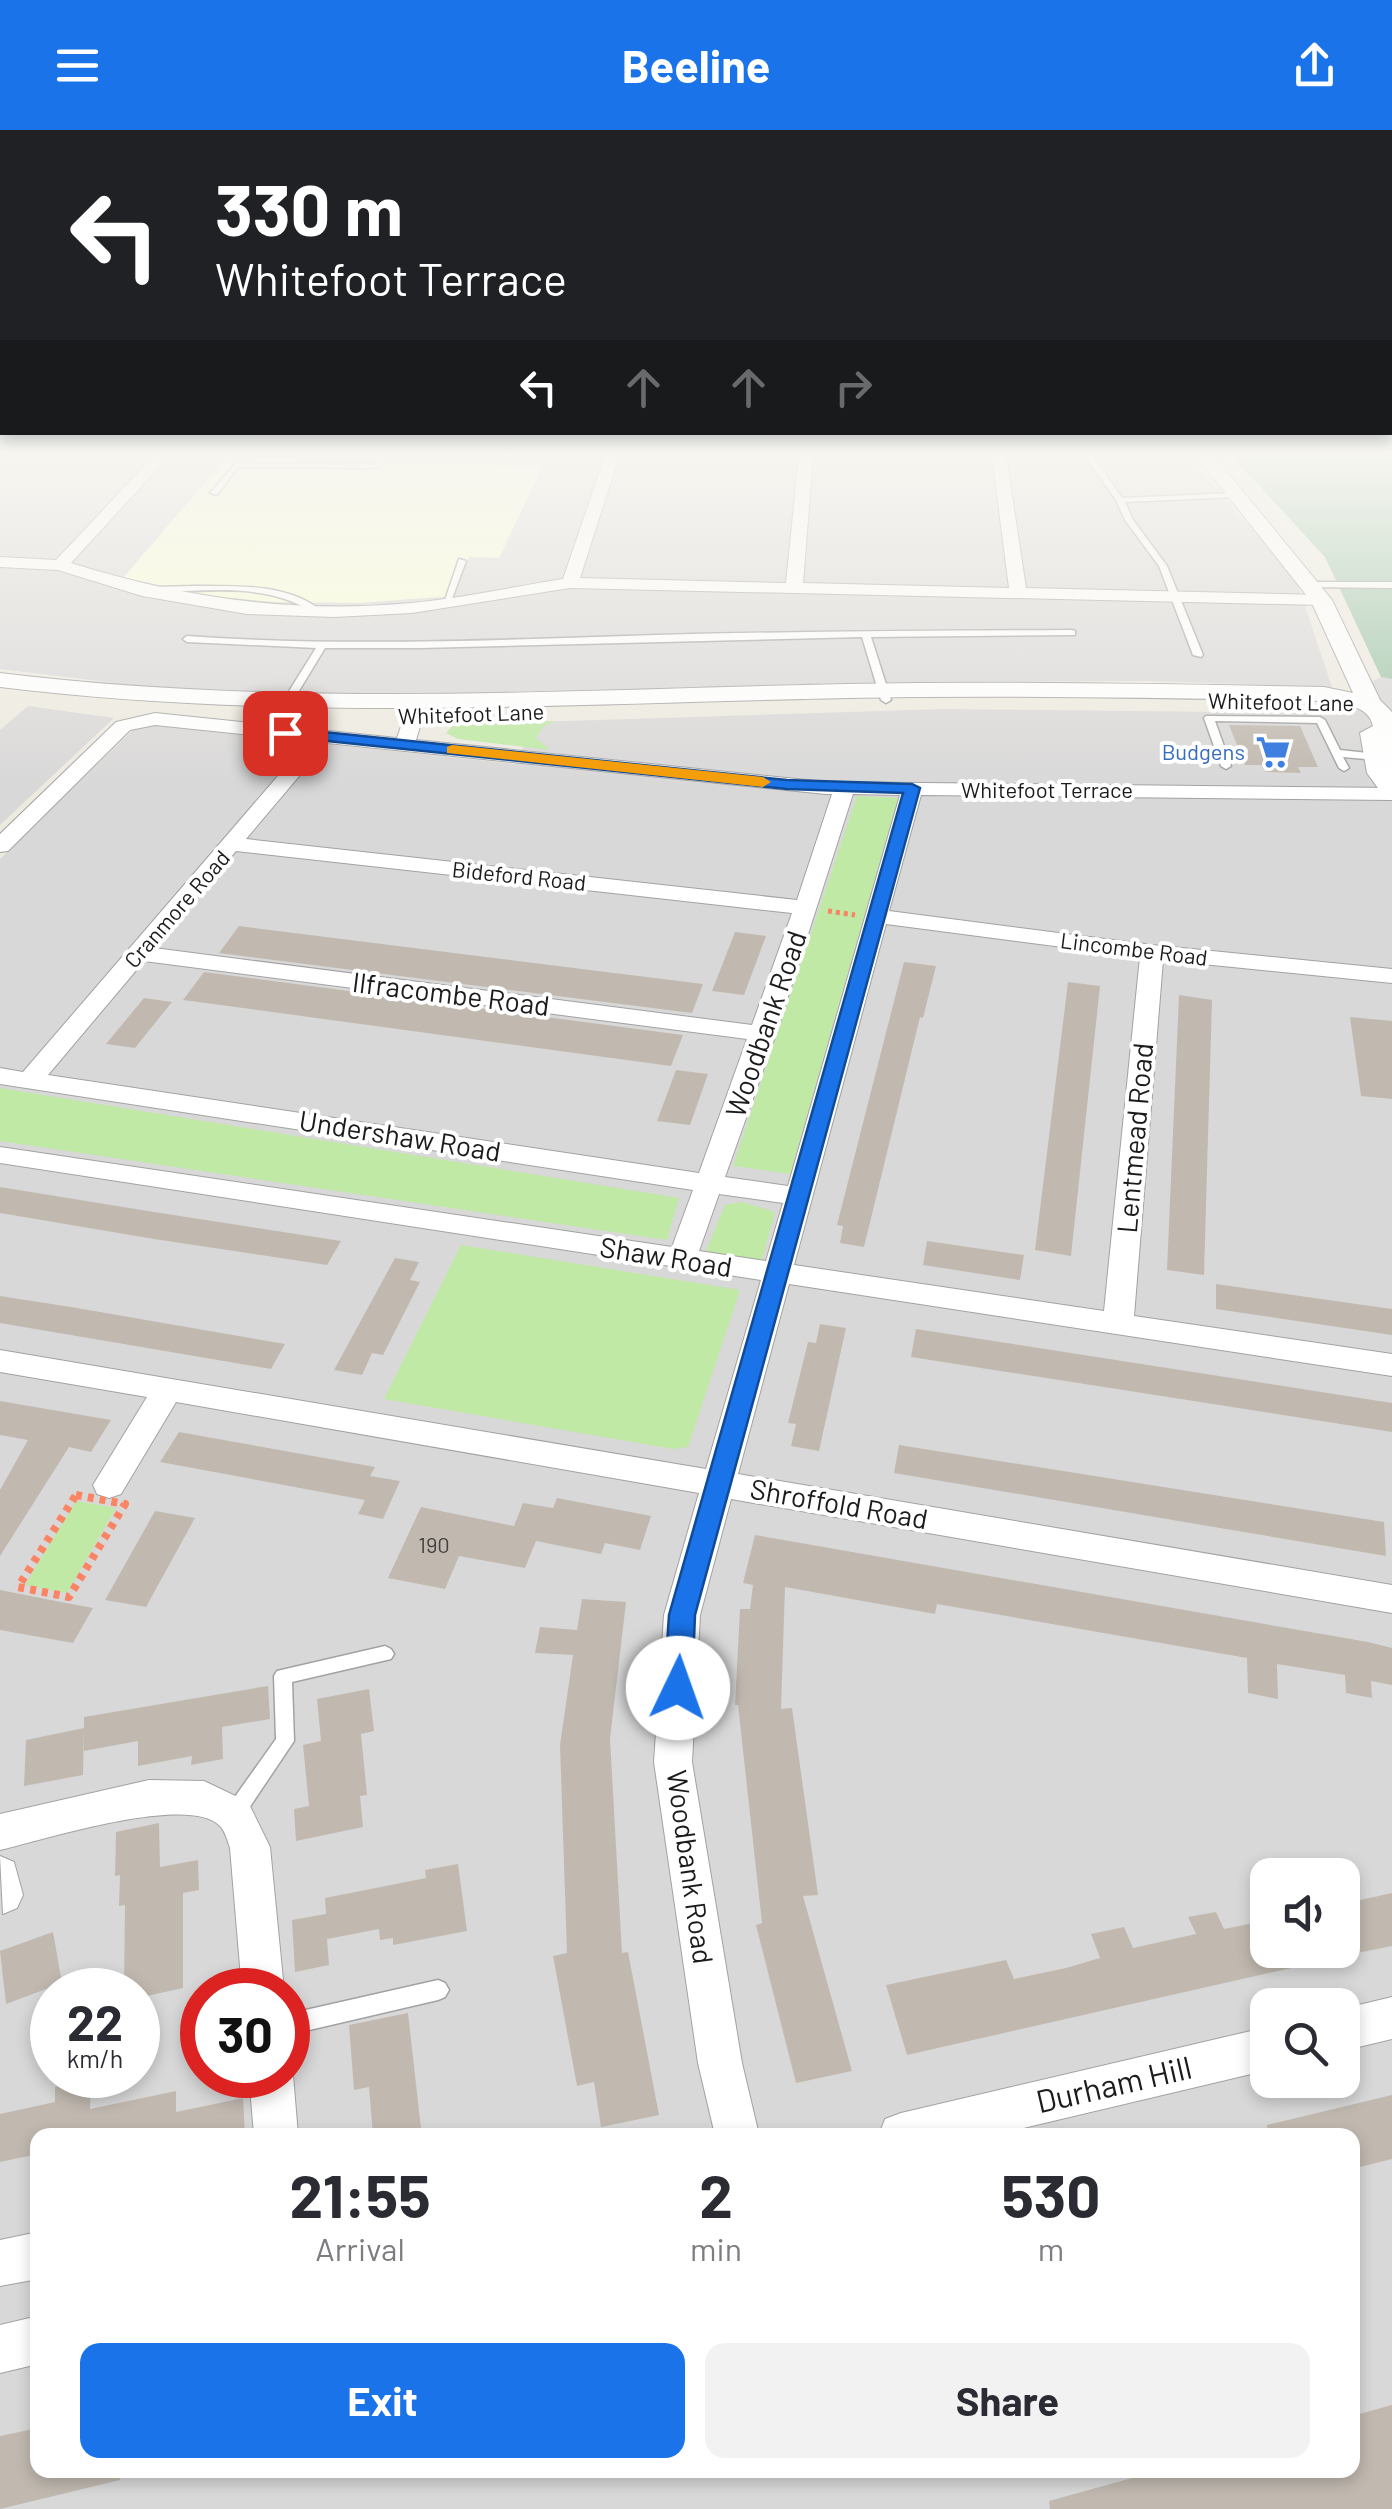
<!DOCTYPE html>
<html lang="en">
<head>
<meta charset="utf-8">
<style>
	body { margin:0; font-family:Barlow,sans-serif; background:#f2f2f3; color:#2b2b33; height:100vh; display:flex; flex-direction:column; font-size:38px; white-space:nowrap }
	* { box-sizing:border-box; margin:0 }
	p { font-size:32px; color:#7c7c81 }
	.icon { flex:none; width:55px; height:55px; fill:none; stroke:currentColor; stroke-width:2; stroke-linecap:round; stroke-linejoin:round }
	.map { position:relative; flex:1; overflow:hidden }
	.drawer { position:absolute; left:30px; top:1998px; width:1330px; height:350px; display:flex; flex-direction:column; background:#fff; border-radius:20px; box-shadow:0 5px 15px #0003 }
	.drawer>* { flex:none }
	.top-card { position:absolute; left:0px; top:0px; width:1392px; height:305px; box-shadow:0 5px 15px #0003; background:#202124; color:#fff; overflow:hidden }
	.buttons { position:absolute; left:1250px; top:1728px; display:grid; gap:20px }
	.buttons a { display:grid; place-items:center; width:110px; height:110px; border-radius:20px; background:#fff; box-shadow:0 5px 15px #0003; font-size:50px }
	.speed { position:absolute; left:30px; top:1838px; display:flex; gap:20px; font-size:50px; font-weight:700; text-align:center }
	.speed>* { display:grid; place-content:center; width:130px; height:130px; border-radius:50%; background:#fff; box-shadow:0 5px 15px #0003; line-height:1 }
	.speed small { font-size:25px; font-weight:400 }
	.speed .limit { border:15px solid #d22; background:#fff; color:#111 }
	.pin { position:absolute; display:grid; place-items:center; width:85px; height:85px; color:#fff; margin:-42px; border-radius:20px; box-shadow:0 5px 15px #0006 }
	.me { position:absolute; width:110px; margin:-55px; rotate:3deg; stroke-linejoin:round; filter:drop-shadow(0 0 8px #0008) }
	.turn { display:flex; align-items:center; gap:35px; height:210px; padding:0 50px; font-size:45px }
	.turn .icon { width:130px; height:130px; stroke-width:2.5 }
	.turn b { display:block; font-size:70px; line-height:85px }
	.lanes { display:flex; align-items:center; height:95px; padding:0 50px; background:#0003; justify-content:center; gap:50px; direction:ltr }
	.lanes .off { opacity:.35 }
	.eta { display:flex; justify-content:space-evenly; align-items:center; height:170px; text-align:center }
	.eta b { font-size:60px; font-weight:700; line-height:70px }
	.action { display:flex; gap:20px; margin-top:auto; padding:20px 50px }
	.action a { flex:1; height:115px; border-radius:20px; background:#1a73e8; color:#fff; font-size:40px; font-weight:700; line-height:115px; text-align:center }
	.action a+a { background:#f2f2f3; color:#2b2b33 }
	header { display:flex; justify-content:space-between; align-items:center; height:130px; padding:0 50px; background:#1a73e8; color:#fff; font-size:45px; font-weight:700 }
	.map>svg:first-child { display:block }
</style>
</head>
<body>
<header><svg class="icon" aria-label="menu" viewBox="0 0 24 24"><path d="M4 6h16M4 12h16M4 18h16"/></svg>Beeline<svg class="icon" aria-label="share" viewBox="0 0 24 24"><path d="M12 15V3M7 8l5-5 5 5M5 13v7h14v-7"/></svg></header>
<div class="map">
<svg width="1392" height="2379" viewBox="0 0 1392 2379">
	<rect width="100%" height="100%" fill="#edeae0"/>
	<path fill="#d9d8d8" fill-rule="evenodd" d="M0,326H1187L1296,449L1332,557L1145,551L900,552L501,564L290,565L149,557L0,539Z
		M1381,547L1392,549V2379H0V729L139,594L515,634L535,592L944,579L1312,583ZM1268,1745H1342V1820H1268ZM52,1860H138V1945H52ZM202,1860H288V1945H202ZM1268,1875H1342V1950H1268ZM38,2005H1352V2340H38Z
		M28,576L114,588L0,695V600Z"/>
	<path fill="#fbffd7" d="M226,328L542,337L499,428L469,427L453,466L359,473L275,472L219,467L123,448Z"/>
	<path fill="#bfe9a5" d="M556,591L544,596L536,608L550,620L458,609L446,603L452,596L466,595Z
		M857,666L898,668L790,1044L733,1036Z
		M0,958L679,1068L667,1110L0,1011Z
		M742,1072L775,1082L762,1130L706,1121L725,1075Z
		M461,1115L740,1160L688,1317L673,1319L384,1269Z
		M76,1371L116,1378L67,1463L25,1455Z"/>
	<path fill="#a1c6ab" d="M1232,326H1392V549L1381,547L1325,427Z"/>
	<path fill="#c1b9b0" d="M1229,595L1300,596L1318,637H1298L1301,643L1267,642L1264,635H1245Z
		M239,796L590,840L703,854L692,883L219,823Z
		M735,802L766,806L744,865L712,861Z
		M904,832L936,836L923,888L920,887L864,1117L840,1113L843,1096L837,1095Z
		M204,842L683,905L671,936L183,870Z
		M1068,852L1100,856L1071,1126L1035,1120Z
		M1179,865L1212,870L1204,1145L1167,1140Z
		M144,868L172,872L135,918L106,914Z
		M1350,887L1392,891V969L1361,966Z
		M676,940L708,944L690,995L657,991Z
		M0,1057L154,1082L341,1111L327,1135L154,1109L0,1083Z
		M927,1111L1024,1125L1020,1150L923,1135Z
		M395,1128L419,1132L410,1150L420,1152L383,1225L372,1223L362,1245L334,1240Z
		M1216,1154L1392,1179V1205L1216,1179Z
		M0,1166L71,1177L285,1214L271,1239L0,1193Z
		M820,1194L846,1198L819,1321L791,1316L796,1294L788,1293L808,1212L816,1213Z
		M916,1199L1392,1273V1302L911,1227Z
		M0,1271L111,1290L91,1322L69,1317L0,1426V1360L28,1310L0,1305Z
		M179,1302L375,1337L370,1346L400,1351L383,1389L358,1384L365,1370L160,1332Z
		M899,1315L1384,1392L1386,1426L894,1343Z
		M557,1368L651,1386L640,1420L605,1413L601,1424L536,1411L525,1438L459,1426L445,1459L388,1448L421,1377L514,1396L523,1373L553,1378Z
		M155,1381L195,1388L146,1477L105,1470Z
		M755,1405L1368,1512L1392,1518V1555L1371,1551L1372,1568L1346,1563L1345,1545L1277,1534L1278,1569L1248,1563L1247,1528L937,1474L935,1484L785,1457L781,1579L792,1578L818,1765L803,1766L852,1941L796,1953L756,1795L762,1793L738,1575H735L740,1479H750L753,1455L743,1453Z
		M0,1460L66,1473L93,1478L73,1513L0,1500Z
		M582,1469L626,1472L610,1609L622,1823L628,1822L659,1985L601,1997L594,1952L577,1956L553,1826L567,1823L560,1615L573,1525L535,1523L540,1497L577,1500Z
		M268,1556L270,1589L222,1597L223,1629L191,1635L192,1626L138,1636V1611L84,1621V1587Z
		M369,1559L374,1601L361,1604L367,1665L360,1666L363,1697L296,1711L294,1679L309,1676L303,1615L321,1611L317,1569Z
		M84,1598L83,1645L24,1656L26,1610Z
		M159,1693L160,1737L198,1730L199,1760L183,1763V1858L138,1868V1860H124L125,1775L119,1776L120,1745L115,1746L116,1702Z
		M458,1734L467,1801L393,1815V1808L380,1810L379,1799L327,1809L329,1835L295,1842L292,1790L326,1784L325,1768L426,1748L425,1740Z
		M1392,1763V1816L1342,1826V1774Z
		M1216,1782L1224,1799L1268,1790V1820H1321L1322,1831L907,1925L886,1855L1006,1830L1014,1849L1066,1838L1100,1828L1091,1804L1124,1797L1133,1818L1196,1804L1188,1787Z
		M53,1802L62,1853L6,1874L0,1821Z
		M408,1883L421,1998L373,2005L369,1957L354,1960L349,1895Z
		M91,1950L90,1979L176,1961V1982L243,1968L245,2005H38V2024L0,2032V1984L55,1972V1957Z
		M1392,1965V2029L1352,2039V2005H1268L1267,1995Z
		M1392,2275V2379H1050L1049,2371L1161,2340H1262L1265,2346L1286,2340H1352V2286Z
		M38,2298V2340H119L120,2350L0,2379V2306Z"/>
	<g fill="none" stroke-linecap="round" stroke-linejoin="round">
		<g stroke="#a2a2a2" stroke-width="3">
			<path id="service" d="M380,326H388L381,337L369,338L238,337L217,365L210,363L236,333L369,334L376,333Z
				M1085,326H1093L1122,368L1235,363L1239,365L1235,367L1125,372L1133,390L1167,436L1203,525L1201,527L1193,525L1159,436L1125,390L1116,370Z
				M459,429L466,431L450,474L443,476Z
				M1309,452H1392V458L1306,457L1305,455Z
				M193,456C235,456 288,453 321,481L314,483C270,453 207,460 156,463L152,460L156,457Z
				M1072,500L1075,501V505L871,507L891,570L886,573L881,570L862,507L421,518H325L291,574L286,577L281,574L316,518L187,512L183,509L187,506C344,517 499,510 656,505C795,501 933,501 1072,500Z
				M1206,586L1320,587L1325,590L1340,620L1377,624L1382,627L1377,630L1343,627L1349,638L1344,641L1339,638L1317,593L1215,591L1231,636L1226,639L1221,636L1204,588Z
				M385,1516L391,1519L394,1524L391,1529L292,1552L294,1611L241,1690L234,1693L227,1690L224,1684L227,1678L276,1609L274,1546L277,1541Z
				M438,1850L445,1853L449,1860L445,1867L438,1870L288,1905V1884Z"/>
		</g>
		<g stroke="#a2a2a2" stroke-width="2">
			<path id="minor" d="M154,326H169L71,433C182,468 294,484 411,473C462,468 513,457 563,449L605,326H619L580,448L786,453L799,326H813L803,453L1009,458L992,326H1006L1026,458L1321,465L1330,470L1321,475L570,458L412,483L334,487L247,484L142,466L58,440L0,437V427L56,430Z
				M417,570L426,576L416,610L826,652L1392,658V670L921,665L889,781L1152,815L1392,839V853L1163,830L1134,1186L1392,1224V1246L789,1154L738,1344L1392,1455V1483L731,1369L700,1485L692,1632L742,1933L759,2005H715L698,1933L654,1632L664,1485L699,1363L176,1272L121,1364L109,1368L97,1364L93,1355L147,1267L0,1242V1220L706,1339L761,1150L0,1033V1017L672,1117L693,1060L0,954V938L23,942L308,611L155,595L130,600L8,721L0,722V704L116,592L155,583L397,608L408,576ZM327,613L826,664H832L797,770L246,709ZM853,664L900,665L788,1056L725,1047L776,904ZM236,721L792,783L752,895L154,818ZM886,794L1140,827L1104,1181L794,1135ZM144,831L747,909L699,1043L48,945ZM719,1064L783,1073L766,1131L699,1121Z
				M149,1650L204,1651L248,1672L270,1717L284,1860H242L230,1718C228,1712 225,1701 220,1696C189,1663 43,1710 0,1720V1684Z
				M0,1726L14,1732L23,1765L17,1778L3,1784Z
				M1392,1867V1909L1342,1921V1879Z
				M1268,1897V1940L994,2005H879L885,1989L901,1983Z
				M288,1932L293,1945L298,2005H254L249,1945H288Z
				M38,2102V2149L0,2156V2110Z
				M38,2186V2234L0,2243V2195Z"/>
		</g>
		<g stroke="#a2a2a2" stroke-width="2">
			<path id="tertiary" d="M1196,326H1214L1332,470L1380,570L1392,582V668L1383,665L1367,643L1360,603L1373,596C1368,574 1343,575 1324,571C1165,568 1006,565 847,568C559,574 288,592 0,557V543C286,578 561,560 847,554C1006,551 1165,554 1324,557L1353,563L1311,471Z"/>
		</g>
		<path stroke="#fa8464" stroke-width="4" stroke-dasharray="2.5 2.5" stroke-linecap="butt" d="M1234,327L1293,326"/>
		<path stroke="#fa8464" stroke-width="5" stroke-dasharray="4 4" stroke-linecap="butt" d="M828,781L855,785"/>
		<path stroke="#fa8464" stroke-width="8" stroke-dasharray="6 6" stroke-linecap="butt" d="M76,1365L125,1374L69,1467L18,1457Z"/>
		<use href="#service" fill="#fff" fill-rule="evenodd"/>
		<use href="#minor" fill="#fff" fill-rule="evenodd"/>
		<use href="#tertiary" fill="#fff" fill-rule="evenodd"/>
	</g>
	<linearGradient id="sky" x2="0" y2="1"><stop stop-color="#8bbce3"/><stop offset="0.49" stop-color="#f7f6f1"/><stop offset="1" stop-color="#f7f6f1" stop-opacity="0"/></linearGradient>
	<rect width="1392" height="659" fill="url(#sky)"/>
	<path fill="#1a73e8" stroke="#114b97" stroke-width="2.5" d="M285,598L787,650L912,654L920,658L695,1485L692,1558L688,1567L678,1570L668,1567L664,1558L669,1485L903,663L787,659L280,606V600Z"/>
	<path fill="#f59e0b" d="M452,615L763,647L771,652L763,657L447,623V617Z"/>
	<defs>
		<g id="supermarket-bare" transform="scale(2.7)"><path d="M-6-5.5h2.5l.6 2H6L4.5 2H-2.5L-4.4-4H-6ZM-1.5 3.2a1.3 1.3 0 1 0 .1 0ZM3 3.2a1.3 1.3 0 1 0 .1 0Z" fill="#3f7fe0" stroke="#fff" stroke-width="2.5" paint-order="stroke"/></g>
	</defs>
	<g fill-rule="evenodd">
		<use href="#supermarket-bare" x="1273" y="622"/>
	</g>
	<g text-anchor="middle" stroke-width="8" stroke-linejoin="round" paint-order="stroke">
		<g font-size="22" fill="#1b1b1b" stroke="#fff">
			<text transform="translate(1281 572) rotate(1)" y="8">Whitefoot Lane</text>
			<text transform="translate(471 584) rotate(-2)" y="8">Whitefoot Lane</text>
			<text x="1047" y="668">Whitefoot Terrace</text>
			<text transform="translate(519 746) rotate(6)" y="8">Bideford Road</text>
			<text transform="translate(177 779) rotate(-49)" y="8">Cranmore Road</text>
			<text transform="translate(1134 819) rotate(7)" y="8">Lincombe Road</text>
		</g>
		<g font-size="22" fill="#366cbe" stroke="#fff" text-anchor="end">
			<text x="1245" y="630">Budgens</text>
		</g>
		<g font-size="22" fill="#444240">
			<text x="434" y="1423">190</text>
		</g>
		<g font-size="28" fill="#1b1b1b" stroke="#fff">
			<text transform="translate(451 864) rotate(7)" y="10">Ilfracombe Road</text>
			<text transform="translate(766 894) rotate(-71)" y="10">Woodbank Road</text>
			<text transform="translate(400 1006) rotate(9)" y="10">Undershaw Road</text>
			<text transform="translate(1135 1008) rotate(-85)" y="10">Lentmead Road</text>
			<text transform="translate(666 1127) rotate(9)" y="10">Shaw Road</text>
			<text transform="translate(839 1374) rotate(10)" y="10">Shroffold Road</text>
			<text transform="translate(690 1737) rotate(82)" y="10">Woodbank Road</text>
		</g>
		<g font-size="32" fill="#1b1b1b" stroke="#fff">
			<text transform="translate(1114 1955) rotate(-13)" y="11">Durham Hill</text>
		</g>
	</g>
</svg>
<div class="buttons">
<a><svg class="icon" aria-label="sound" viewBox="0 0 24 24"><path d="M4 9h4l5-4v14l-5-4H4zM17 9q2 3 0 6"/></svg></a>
<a><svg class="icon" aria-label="search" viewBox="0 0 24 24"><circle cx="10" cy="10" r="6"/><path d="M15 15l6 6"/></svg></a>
</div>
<div class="speed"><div>22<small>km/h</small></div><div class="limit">30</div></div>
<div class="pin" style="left:285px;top:603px;background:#d93025"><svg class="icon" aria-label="arrive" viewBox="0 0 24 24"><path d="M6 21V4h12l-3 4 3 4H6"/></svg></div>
<svg class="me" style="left:678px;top:1558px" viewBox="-20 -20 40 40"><circle r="19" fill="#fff"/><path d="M0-13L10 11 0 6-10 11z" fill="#1a73e8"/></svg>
<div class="top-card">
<div class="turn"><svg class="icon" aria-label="left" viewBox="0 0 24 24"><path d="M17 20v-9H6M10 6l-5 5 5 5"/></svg><div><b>330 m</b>Whitefoot Terrace</div></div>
<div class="lanes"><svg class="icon" aria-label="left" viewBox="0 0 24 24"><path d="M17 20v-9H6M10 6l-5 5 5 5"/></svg><svg class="icon off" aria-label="ahead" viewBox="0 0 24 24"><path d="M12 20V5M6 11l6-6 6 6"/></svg><svg class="icon off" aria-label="ahead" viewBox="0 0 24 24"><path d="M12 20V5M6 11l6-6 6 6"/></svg><svg class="icon off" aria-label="right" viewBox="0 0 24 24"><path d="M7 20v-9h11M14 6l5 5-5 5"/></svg></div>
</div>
<section class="drawer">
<div class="eta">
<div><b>21:55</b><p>Arrival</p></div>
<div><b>2</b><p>min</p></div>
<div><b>530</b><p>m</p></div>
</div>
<div class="action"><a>Exit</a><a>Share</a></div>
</section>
</div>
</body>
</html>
